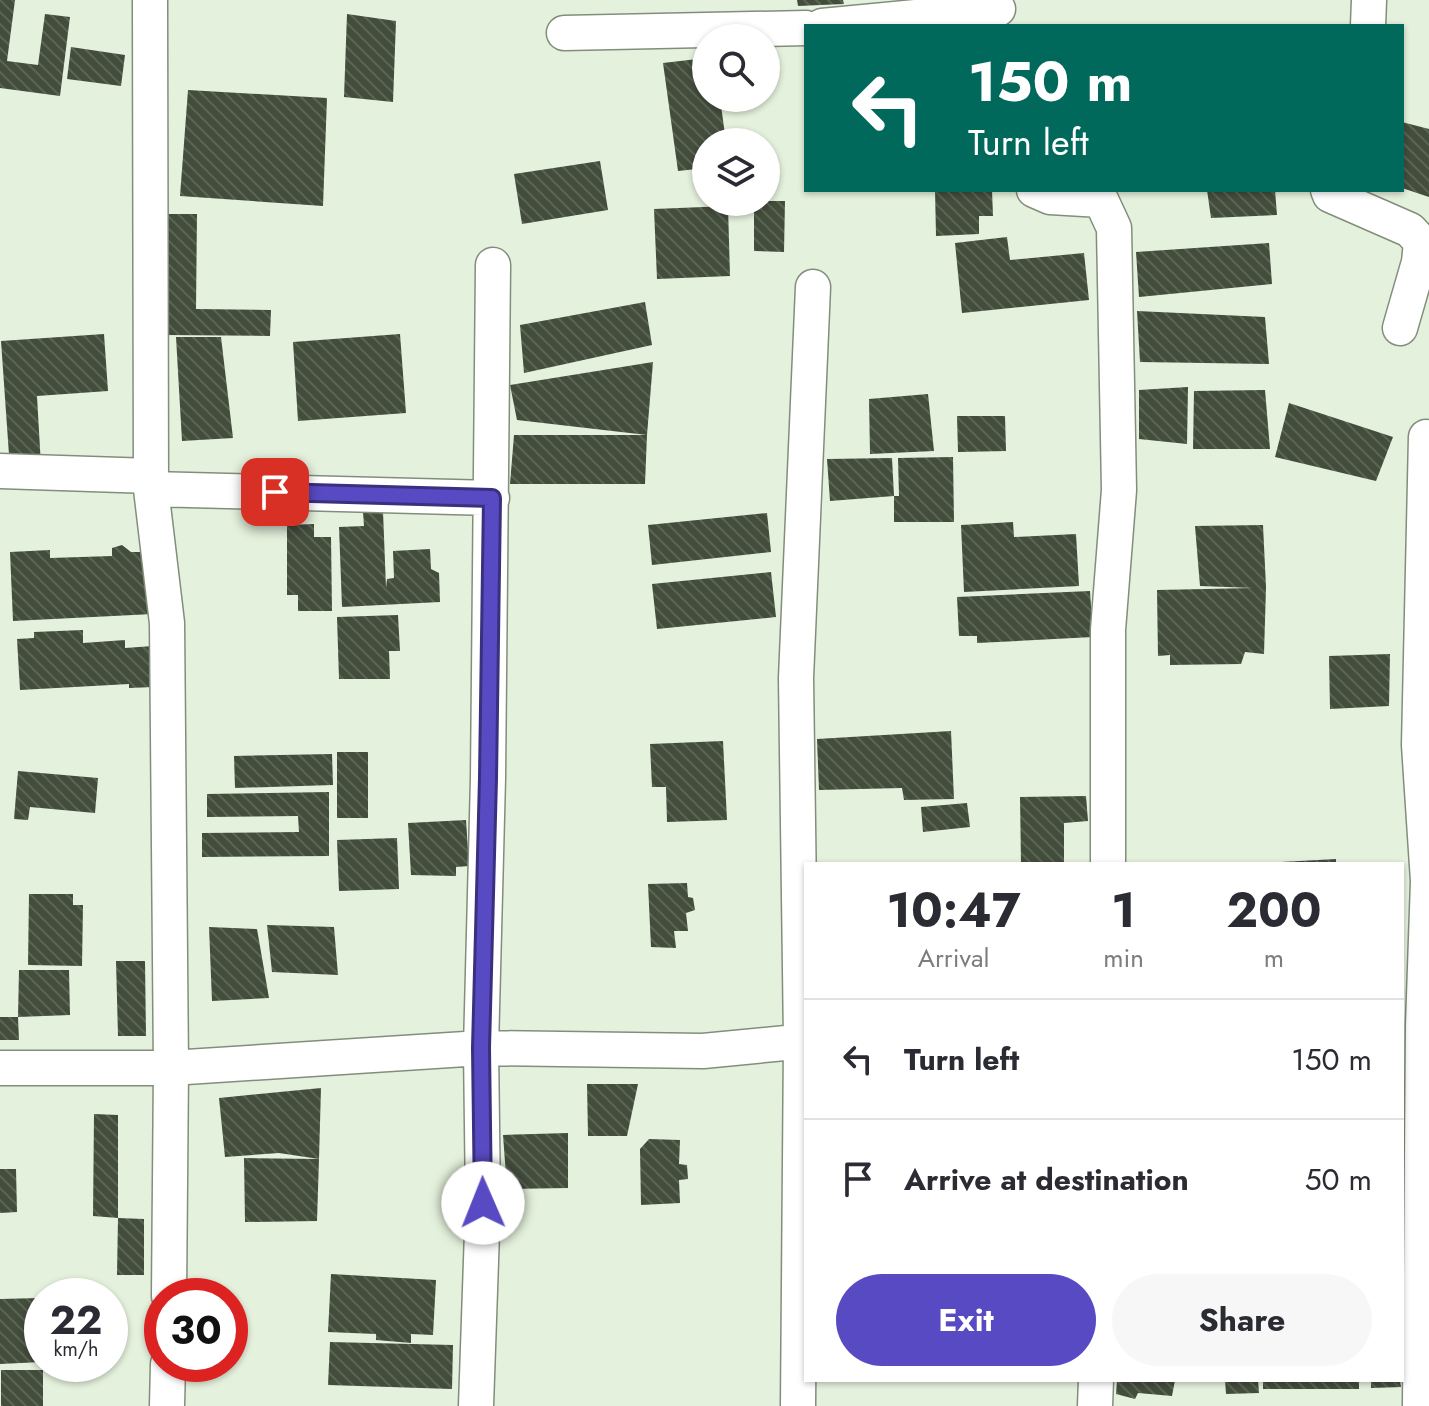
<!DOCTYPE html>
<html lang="en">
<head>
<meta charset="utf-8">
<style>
	body { margin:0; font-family:Jost,sans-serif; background:#f7f7f7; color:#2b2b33; height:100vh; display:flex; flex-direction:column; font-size:30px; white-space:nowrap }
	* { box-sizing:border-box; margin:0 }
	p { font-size:26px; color:#7c7c81 }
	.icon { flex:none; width:44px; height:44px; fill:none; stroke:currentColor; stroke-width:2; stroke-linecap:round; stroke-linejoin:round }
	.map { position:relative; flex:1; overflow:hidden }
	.sheet { position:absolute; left:804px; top:862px; width:600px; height:520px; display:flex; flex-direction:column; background:#fff; border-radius:0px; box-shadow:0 2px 6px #0004 }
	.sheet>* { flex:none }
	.top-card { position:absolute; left:804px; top:24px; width:600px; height:168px; border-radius:0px; box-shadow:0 2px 6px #0004; background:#00695c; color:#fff; overflow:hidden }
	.controls { position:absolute; left:692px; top:24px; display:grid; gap:16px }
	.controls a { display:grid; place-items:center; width:88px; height:88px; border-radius:50%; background:#fff; box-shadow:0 2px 6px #0004; font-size:40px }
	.speed { position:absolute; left:24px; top:1278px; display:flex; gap:16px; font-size:40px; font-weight:700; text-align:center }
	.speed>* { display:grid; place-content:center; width:104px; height:104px; border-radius:50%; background:#fff; box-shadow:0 2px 6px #0004; line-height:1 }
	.speed small { font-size:20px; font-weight:400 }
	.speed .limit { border:12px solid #d22; background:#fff; color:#111 }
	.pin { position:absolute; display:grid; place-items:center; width:68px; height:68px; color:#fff; margin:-34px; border-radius:16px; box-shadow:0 4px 12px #0006 }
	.me { position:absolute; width:88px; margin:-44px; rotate:359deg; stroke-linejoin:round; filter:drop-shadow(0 0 6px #0008) }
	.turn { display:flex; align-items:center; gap:28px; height:168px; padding:0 32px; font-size:36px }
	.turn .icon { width:104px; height:104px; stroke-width:2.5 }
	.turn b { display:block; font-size:56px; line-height:68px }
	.eta { display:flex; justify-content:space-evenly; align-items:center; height:136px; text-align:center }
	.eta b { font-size:48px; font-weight:700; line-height:56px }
	.button { display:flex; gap:16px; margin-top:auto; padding:16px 32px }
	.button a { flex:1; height:92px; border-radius:48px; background:#584ac2; color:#fff; font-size:32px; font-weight:700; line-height:92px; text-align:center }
	.button a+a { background:#f7f7f7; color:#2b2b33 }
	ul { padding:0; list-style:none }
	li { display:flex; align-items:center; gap:24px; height:120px; padding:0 32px; border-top:2px solid #e1e1e2 }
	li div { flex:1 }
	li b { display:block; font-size:30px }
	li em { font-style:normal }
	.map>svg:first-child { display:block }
</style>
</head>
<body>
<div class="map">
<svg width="1429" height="1406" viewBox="0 0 1429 1406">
	<defs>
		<pattern id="building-back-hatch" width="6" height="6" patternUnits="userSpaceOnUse" patternTransform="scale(2)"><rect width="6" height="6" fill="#434d3c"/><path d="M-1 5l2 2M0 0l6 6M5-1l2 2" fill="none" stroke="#5c6456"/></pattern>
	</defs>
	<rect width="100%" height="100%" fill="#e4f1dc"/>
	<path fill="url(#building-back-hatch)" d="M0,0H15L7,61L38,65L45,14L70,17L60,96L0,88Z
		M797,0H843L844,4L798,6Z
		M347,14L396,21L393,102L344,97Z
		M71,47L125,55L121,86L67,79Z
		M706,58V98H720L726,142H706V168L678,171L663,63Z
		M188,90L327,98L323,206L180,196Z
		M1402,122L1429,129V197L1402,188Z
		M600,161L608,210L522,224L514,174Z
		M935,190H992L993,216H979V234L936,236Z
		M1207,190H1275L1277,215L1211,218Z
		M766,201H785L784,252L754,251V202H766Z
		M728,206L730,276L657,279L654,209Z
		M167,214H197L196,309L271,310L270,336L166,335Z
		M1007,237L1010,260L1084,253L1089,300L962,313L955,243Z
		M1269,243L1272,284L1139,297L1136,252Z
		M645,302L652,345L524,373L520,325Z
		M1137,311L1265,317L1269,364L1140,362Z
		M104,334L108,391L37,396L41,466L10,469L1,341Z
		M400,334L406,413L298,421L293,342Z
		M176,337H221L233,438L182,441Z
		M653,362L647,435L645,484H510L514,435H647L517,420L510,385Z
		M1188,387L1187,444L1139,439V390Z
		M1265,390L1270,449H1193L1194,391Z
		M928,394L934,451L870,454L869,399Z
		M1289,403L1393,437L1376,481L1275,457Z
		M957,416H1005L1006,451L958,452Z
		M953,457L954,522H894V496H899L898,458Z
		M892,458L894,496L830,501L827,459Z
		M383,511L386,588L387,579L394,578L393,551L430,549L431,569L439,573L440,602L342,607L339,527L364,526L363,512Z
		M767,513L771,552L652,565L648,525Z
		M1013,522L1014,537L1076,534L1079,586L964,592L961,525Z
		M314,524V537H331L332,611H298V595H287V525Z
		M1263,525L1266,587L1264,654L1245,652L1241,664L1170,665V655L1158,656L1157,590L1253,588L1200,586L1195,526Z
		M122,545L131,552H145L153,614L13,621L10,552L50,550V558L112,556V548Z
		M771,572L776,617L657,629L652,584Z
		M1090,591L1093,637L977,643V636H959L957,597Z
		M398,615L400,651H389L390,679H339L337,617Z
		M83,630V643L125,640V648L153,646L154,687L129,688V684L20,690L17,639L34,638V632Z
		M1390,654L1389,706L1330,709L1329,656Z
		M951,731L954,799L904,800L902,788L819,790L817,739Z
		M723,741L727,820L667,822L666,787H652L650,744Z
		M337,752H368V818H337Z
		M332,754L333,785L235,788L234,756Z
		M18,771L98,778L95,813L30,807L28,820L14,819Z
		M329,792V856L202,857V833L299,832L298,816L207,817V794Z
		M1086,796L1088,821L1064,823V863L1021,864L1020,797Z
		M967,803L970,827L923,832L921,807Z
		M466,820L469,866L456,867V876L411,875L408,823Z
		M397,838L399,889L339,891L337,840Z
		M1336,859V864H1281V862Z
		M687,883L688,897L693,898L695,910L686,913L688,931H674L676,948L651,947L648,884Z
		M29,894H73V905H83L82,966L28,965Z
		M267,925L334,927L338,975L272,972Z
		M209,927L257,929L269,998L212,1001Z
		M116,961H145L146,1036H118Z
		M19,970H69L70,1015L18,1017Z
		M0,1017H18L19,1040H0Z
		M587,1084H638L627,1136H588Z
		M321,1088L319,1159L279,1153L225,1157L219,1098Z
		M94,1114L118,1115V1218L93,1216Z
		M568,1133V1188L507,1189L503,1135Z
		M649,1139L680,1140L679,1164L687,1165L688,1179L679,1180L680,1203L641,1205L640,1149Z
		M244,1158L319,1159L317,1221L245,1222Z
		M0,1169H16L17,1212L0,1213Z
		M118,1218L144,1219V1275H117Z
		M331,1274L436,1280L433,1335L411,1334V1343L376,1340V1334L328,1332Z
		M40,1298L42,1362L0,1364V1299Z
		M330,1342L453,1345L452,1389L328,1385Z
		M1,1370H43V1406H1Z
		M1117,1380H1175L1172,1396L1138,1393L1135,1399L1116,1394Z
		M1225,1380H1258L1259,1393L1226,1394Z
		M1263,1380H1359V1389H1263Z
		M1371,1380H1400L1401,1387L1371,1388Z"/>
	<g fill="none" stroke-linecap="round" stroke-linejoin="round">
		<g stroke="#828e7b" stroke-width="37">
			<path id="minor" d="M150,0L151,489L167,623L171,1068L169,1296
				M822,26L998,9
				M1368,26L1369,0
				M564,33L806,28
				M1034,190L1050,197L1101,200L1114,228L1119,490L1108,630V864
				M1328,190L1330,195L1410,230L1421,242L1419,262L1400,328
				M0,471L151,476
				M151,489L492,498
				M0,1068H171L481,1048L703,1051L806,1041
				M167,1406L168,1364
				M476,1406L483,1203L481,1048L488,778L493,265
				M798,1406L801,1041L796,678L813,287
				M1095,1406L1096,1380
				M1420,1406L1423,1025L1428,881L1419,745L1426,437"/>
		</g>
		<use href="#minor" stroke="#fff" stroke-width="34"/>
	</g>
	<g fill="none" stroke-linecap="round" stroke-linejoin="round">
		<g stroke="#39307e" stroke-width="20">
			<path id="route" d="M275,492L492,498L488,778L481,1048L483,1203"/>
		</g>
		<use href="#route" stroke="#584ac2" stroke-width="14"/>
	</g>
</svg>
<div class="controls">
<a><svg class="icon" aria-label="search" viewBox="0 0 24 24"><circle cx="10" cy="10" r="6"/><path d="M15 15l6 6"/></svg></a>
<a><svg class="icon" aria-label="layers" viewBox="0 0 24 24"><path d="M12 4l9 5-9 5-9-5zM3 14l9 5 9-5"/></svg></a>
</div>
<div class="speed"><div>22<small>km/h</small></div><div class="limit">30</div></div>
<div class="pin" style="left:275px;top:492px;background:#d93025"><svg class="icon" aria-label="arrive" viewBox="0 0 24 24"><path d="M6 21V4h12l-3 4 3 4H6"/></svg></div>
<svg class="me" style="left:483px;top:1203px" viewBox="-20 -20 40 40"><circle r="19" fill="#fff"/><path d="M0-13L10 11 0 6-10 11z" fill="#584ac2"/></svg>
<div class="top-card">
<div class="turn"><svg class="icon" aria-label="left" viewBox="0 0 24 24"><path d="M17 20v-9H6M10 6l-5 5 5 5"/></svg><div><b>150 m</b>Turn left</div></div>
</div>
<section class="sheet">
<div class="eta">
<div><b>10:47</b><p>Arrival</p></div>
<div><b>1</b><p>min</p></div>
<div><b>200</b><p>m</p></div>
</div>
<ul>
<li><svg class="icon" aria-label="left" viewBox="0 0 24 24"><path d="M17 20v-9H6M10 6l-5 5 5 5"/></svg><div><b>Turn left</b></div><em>150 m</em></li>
<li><svg class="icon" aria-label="arrive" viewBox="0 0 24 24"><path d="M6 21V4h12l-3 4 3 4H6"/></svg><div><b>Arrive at destination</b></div><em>50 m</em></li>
</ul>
<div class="button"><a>Exit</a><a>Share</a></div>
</section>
</div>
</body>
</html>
